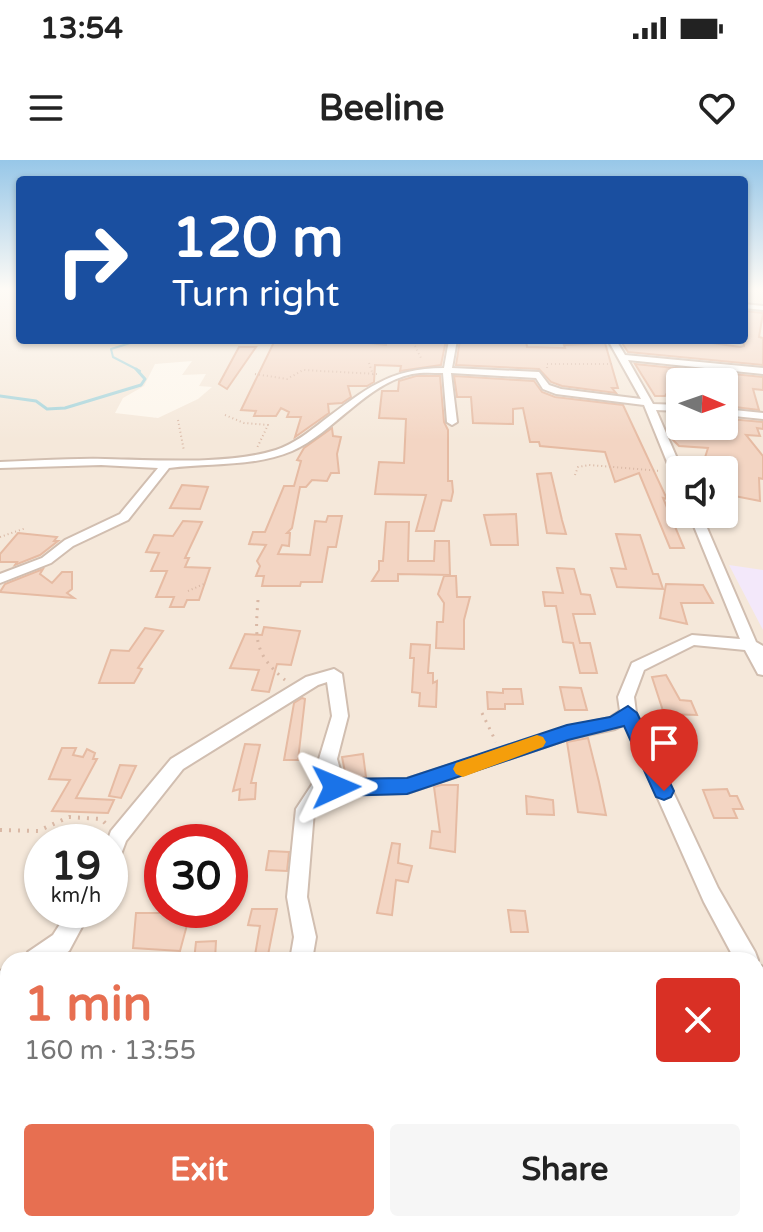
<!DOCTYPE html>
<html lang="en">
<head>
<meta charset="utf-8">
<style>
	body { margin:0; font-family:"Varela Round",sans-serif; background:#f6f6f6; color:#222; height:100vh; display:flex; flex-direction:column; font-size:30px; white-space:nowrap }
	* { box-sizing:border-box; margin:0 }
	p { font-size:26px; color:#767676 }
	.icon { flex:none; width:44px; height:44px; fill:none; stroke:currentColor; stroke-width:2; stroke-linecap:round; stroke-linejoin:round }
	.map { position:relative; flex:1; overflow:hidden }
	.side { position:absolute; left:0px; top:792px; width:764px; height:280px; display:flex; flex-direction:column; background:#fff; border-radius:24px 24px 0 0; box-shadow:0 2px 6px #0004 }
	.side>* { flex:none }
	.guide { position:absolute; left:16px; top:16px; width:732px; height:168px; border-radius:8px; box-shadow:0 2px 6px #0004; background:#1a4fa0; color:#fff; overflow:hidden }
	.needle { width:52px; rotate:92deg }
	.fabs { position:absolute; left:666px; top:208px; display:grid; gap:16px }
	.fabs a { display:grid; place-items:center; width:72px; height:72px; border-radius:8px; background:#fff; box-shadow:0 2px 6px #0004; font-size:40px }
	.speed { position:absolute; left:24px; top:664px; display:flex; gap:16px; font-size:40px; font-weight:700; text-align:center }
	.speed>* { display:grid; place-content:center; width:104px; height:104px; border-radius:50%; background:#fff; box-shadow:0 2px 6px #0004; line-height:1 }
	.speed small { font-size:20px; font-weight:400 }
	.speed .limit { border:12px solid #d22; background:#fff; color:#111 }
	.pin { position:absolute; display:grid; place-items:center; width:68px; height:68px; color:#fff; margin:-82px -34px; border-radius:50% 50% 50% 0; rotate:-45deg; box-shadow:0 0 8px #0007 }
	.pin .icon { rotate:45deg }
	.me { position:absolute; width:88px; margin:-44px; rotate:89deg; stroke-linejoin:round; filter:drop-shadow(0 0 6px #0008) }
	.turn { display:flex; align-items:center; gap:28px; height:168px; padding:0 24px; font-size:36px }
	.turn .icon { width:104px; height:104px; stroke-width:2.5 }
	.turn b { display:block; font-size:56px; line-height:68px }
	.round { display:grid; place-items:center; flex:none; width:84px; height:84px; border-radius:8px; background:#f6f6f6 }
	.overview { display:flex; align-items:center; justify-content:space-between; height:136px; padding:0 24px }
	h1 { font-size:48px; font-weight:700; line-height:60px; color:#e76f51 }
	.button { display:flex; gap:16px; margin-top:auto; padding:16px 24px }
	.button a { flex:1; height:92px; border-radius:8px; background:#e76f51; color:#fff; font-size:32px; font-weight:700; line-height:92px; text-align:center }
	.button a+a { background:#f6f6f6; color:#222 }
	.status { display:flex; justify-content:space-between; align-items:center; height:56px; padding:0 40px; background:#fff; direction:ltr }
	.status svg { height:22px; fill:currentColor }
	header { display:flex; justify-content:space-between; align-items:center; height:104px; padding:0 24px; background:#fff; font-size:36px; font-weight:700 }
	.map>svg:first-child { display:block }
</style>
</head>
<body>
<div class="status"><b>13:54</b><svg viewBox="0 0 49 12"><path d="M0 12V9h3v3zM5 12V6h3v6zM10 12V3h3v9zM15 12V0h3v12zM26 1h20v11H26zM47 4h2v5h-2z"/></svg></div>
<header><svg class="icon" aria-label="menu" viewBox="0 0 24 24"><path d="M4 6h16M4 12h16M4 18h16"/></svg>Beeline<svg class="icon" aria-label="heart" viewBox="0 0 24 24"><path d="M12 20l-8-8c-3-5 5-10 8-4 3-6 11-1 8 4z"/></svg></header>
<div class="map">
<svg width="763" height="1072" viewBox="0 0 763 1072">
	<rect width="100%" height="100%" fill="#fdf6ec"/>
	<path fill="#f5e8da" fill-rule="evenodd" d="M0,130H20V180H744V130H763V1072H0ZM192,201L182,215L206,214L199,226L212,227L198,239L158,258L115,253L123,238L144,226L155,204ZM680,222H724V266H680ZM680,310H724V354H680ZM42,682H110V750H42ZM162,682H230V750H162ZM8,800H756V1064H8Z"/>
	<path fill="#f3e8fa" d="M729,405L763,410V470Z"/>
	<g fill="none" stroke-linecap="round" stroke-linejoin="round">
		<path stroke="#a5d3da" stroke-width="2" d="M140,211L113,197L111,189L140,180"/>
		<path stroke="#a5d3da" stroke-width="3" d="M0,236L36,241L47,249L65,248L141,225L145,219L136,209"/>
	</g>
	<path fill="#f3d5c3" stroke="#e6bba3" stroke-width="2" d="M744,151L763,153L759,177L763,178V205L628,192L620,180L698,181L740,187L744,186Z
		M275,180H340L386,185V181L446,180L441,205L400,211L401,206L375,205L374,222L367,226H348L351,237L342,243L328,244L329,253L295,277L301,257H287L289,252L281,248L276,256H254L256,251L241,250Z
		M460,180H526L527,187L565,188L564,185L605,183L618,228H612L616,233L562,226L551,222L539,209L456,205Z
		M239,187H256L227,229L219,224Z
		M635,204L763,217V230L753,229L759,250L727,246L724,217L702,215L690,214L689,222H680V226H675V230H669L665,236H655Z
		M416,216H440L444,262L448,270V321H452L453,332L451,341L442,340L434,371H416L426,335L375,334L379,302L404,303L406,259L379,258L382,231H398L399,221Z
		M454,216L534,221L542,232L555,237L623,245L667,339L663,338L684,388H670L639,313L615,322L605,292L540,286L539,282H530L523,248L513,249V264L473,263L471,237H457Z
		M729,259L763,262V269L757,268L760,276L746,275L763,296V319L759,318L760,341L724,334V310H701L708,288L679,286L672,279L677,266H692L695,271L730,272Z
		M332,268L333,276L341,277L337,294L339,313H331L327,321L312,320L306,327H300L292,368L287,373H290L289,386L282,385L278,394L310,395L315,361L326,362L328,356H342L336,387H328L322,422H301L300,426H262L264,416H256L260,406L257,401L266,385L249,384L253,372H265L284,326H294L301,301L297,300L304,288Z
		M551,313L562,360L566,374L547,373L537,314Z
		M182,325L208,327L200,349L170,348Z
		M516,354L518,385H491L484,355Z
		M183,361L202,362L185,398H189L185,407L210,408L199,440H187L184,447H170L174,437H156L167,411H151L159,393L146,392L154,375L173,376Z
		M386,362H409L408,401H434L435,381H449L450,415L398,414V421H372L379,410V401H383Z
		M18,373L57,377L54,381H58L40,395L15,405L17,402H0V394Z
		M616,374L640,375L653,414H658L663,429L617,427L611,408L626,409Z
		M557,408L574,409L581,434L590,435L595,454H573L580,483H590L597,513H580L573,483L563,482L556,446H545L543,432L563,433Z
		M43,409L40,414L52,423L62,412H72V429L67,433L74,438L0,432L5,424Z
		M444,416H456L457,437H470L464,460V489L436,488L437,462H443L444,443L438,434Z
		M666,424L703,425L713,443H681L687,464L660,458Z
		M264,467L300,471L291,505L277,504L269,532L252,530L259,510L230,508L245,474L262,475Z
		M145,468L163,471L138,508L142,509L134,523H99L111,490L129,491Z
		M411,484L430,485L428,513H433V523L437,521L436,547L419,546L420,533L412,532L414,498H410Z
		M666,515L680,540L691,541L697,555L664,554L652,517Z
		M560,527L581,528L587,550H565Z
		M503,529H521L523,544H505V549H488L487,532L503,533Z
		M302,538L305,539L298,600H284L294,543Z
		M588,578L599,622L606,655L578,652L567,582Z
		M245,584L260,585L251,623H256L255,639L239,640L240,629L233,631Z
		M62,588H76L73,595L83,597L87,589L95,593L93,599H97L76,638L114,640L108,653L52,651L70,620L49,619Z
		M363,594L366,617H346L342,597Z
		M120,605L136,606L121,638L109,636Z
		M441,625H458L455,692L430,688L432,671L440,672L434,627Z
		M727,629L730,636H737L743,649H733L737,658H714L703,630Z
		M526,636L553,640L554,655L527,654Z
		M392,683L400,684L398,703L412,706L408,722L396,720L392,755L377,753Z
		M269,691L289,692L287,711L266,710Z
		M252,749H277L268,795H255L260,766L248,765Z
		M165,750H191L180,791L133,788L136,753H164Z
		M508,750L525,751L528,772H511Z
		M216,781L215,800H194L196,782Z"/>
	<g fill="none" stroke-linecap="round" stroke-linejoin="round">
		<g stroke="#d1beb0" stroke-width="4">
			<path id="street" d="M744,144L763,146V150L744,148Z
				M449,180H457L452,208L539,212L549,225L561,229L641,239L608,180H616L625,195L763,208V214L628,200L653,244L680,245V251L656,250L682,310L680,322L674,319L644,245L556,234L543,229L536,218L451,213L457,262L452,265L447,262L443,213C433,213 422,212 412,214C367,223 333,273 292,291C254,307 209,303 169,308L128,360L73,386L51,403L0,423V414L42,398L65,380L120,354L158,308L101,305L0,308V302C35,301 70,298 105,299C155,300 228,305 276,290C294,284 309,272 323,261C365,230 389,208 444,208Z
				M724,249L763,253V259L724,255Z
				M689,354H701L756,482L763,486V515L758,514L745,490L694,485L644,510L634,537L636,553L718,728L755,792L758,800L756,804L763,807V839L756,836V800H735L704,742L625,564L615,569L568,579L407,633L324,635L314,651L307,737L316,777L312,800H290L294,777L287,737L296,649L313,623L325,620L319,599L332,556L327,522L318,525L183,609L126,681L117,705L110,708V682H107L111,671L171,599L306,517L334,509L342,514L348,556L337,599L343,620L407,619L567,567L610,558L620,551L618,537L632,503L692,475L740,479Z
				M69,750H91L69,791L55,800H25L28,792L53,775Z
				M8,808V832L0,835V811Z"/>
		</g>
		<path stroke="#d9b8a5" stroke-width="2" stroke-dasharray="1 3" stroke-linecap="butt" d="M324,180H343
			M415,186L422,200
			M369,203L373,215
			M547,208V204H612
			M255,214L287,219L303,210L377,214
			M225,255L244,263L268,265L257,288
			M178,260L184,291
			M575,315L578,307L589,305L661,311
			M0,377L26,368
			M188,431L204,424
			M258,442V439"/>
		<path stroke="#d9b8a5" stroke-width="3" stroke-dasharray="2 6" stroke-linecap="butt" d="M258,440C255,479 254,494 285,520
			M482,553L496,582"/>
		<path stroke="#d9b8a5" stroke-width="4" stroke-dasharray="2 7" stroke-linecap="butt" d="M0,670L38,671L69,657L101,659L107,665"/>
		<use href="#street" fill="#fff" fill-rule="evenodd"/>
	</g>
	<linearGradient id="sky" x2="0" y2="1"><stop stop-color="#97c7e8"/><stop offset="0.46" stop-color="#fefbf6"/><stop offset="1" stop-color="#fefbf6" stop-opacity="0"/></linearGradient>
	<rect width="763" height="280" fill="url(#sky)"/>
	<path fill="#1a73e8" stroke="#114b97" stroke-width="2" d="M628,546L637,553L674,631L671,637L664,640L656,637L624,566L568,580L407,634L336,636L329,633L326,627L329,621L336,619L407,618L567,565L610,557Z"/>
	<path fill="#f59e0b" d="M537,575L543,577L546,582L543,587L463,617L456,614L453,609L456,603Z"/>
</svg>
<div class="fabs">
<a><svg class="needle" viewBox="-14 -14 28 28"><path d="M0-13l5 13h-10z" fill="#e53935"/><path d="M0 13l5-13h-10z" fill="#767676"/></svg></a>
<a><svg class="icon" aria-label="sound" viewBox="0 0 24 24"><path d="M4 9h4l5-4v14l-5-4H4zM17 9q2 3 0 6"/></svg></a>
</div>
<div class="speed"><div>19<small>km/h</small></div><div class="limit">30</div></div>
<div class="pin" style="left:664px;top:631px;background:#d93025"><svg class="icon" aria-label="arrive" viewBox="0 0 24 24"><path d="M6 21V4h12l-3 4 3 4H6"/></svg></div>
<svg class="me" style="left:336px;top:627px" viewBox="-20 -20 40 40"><path d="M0-17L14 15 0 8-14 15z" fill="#1a73e8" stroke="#fff" stroke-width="4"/></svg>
<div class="guide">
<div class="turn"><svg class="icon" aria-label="right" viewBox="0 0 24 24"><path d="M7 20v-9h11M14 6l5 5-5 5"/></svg><div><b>120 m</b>Turn right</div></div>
</div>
<section class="side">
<div class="overview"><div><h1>1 min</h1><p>160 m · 13:55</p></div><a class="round" style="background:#d93025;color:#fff"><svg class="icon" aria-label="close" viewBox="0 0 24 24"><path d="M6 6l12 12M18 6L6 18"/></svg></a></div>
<div class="button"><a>Exit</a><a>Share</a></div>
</section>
</div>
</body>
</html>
